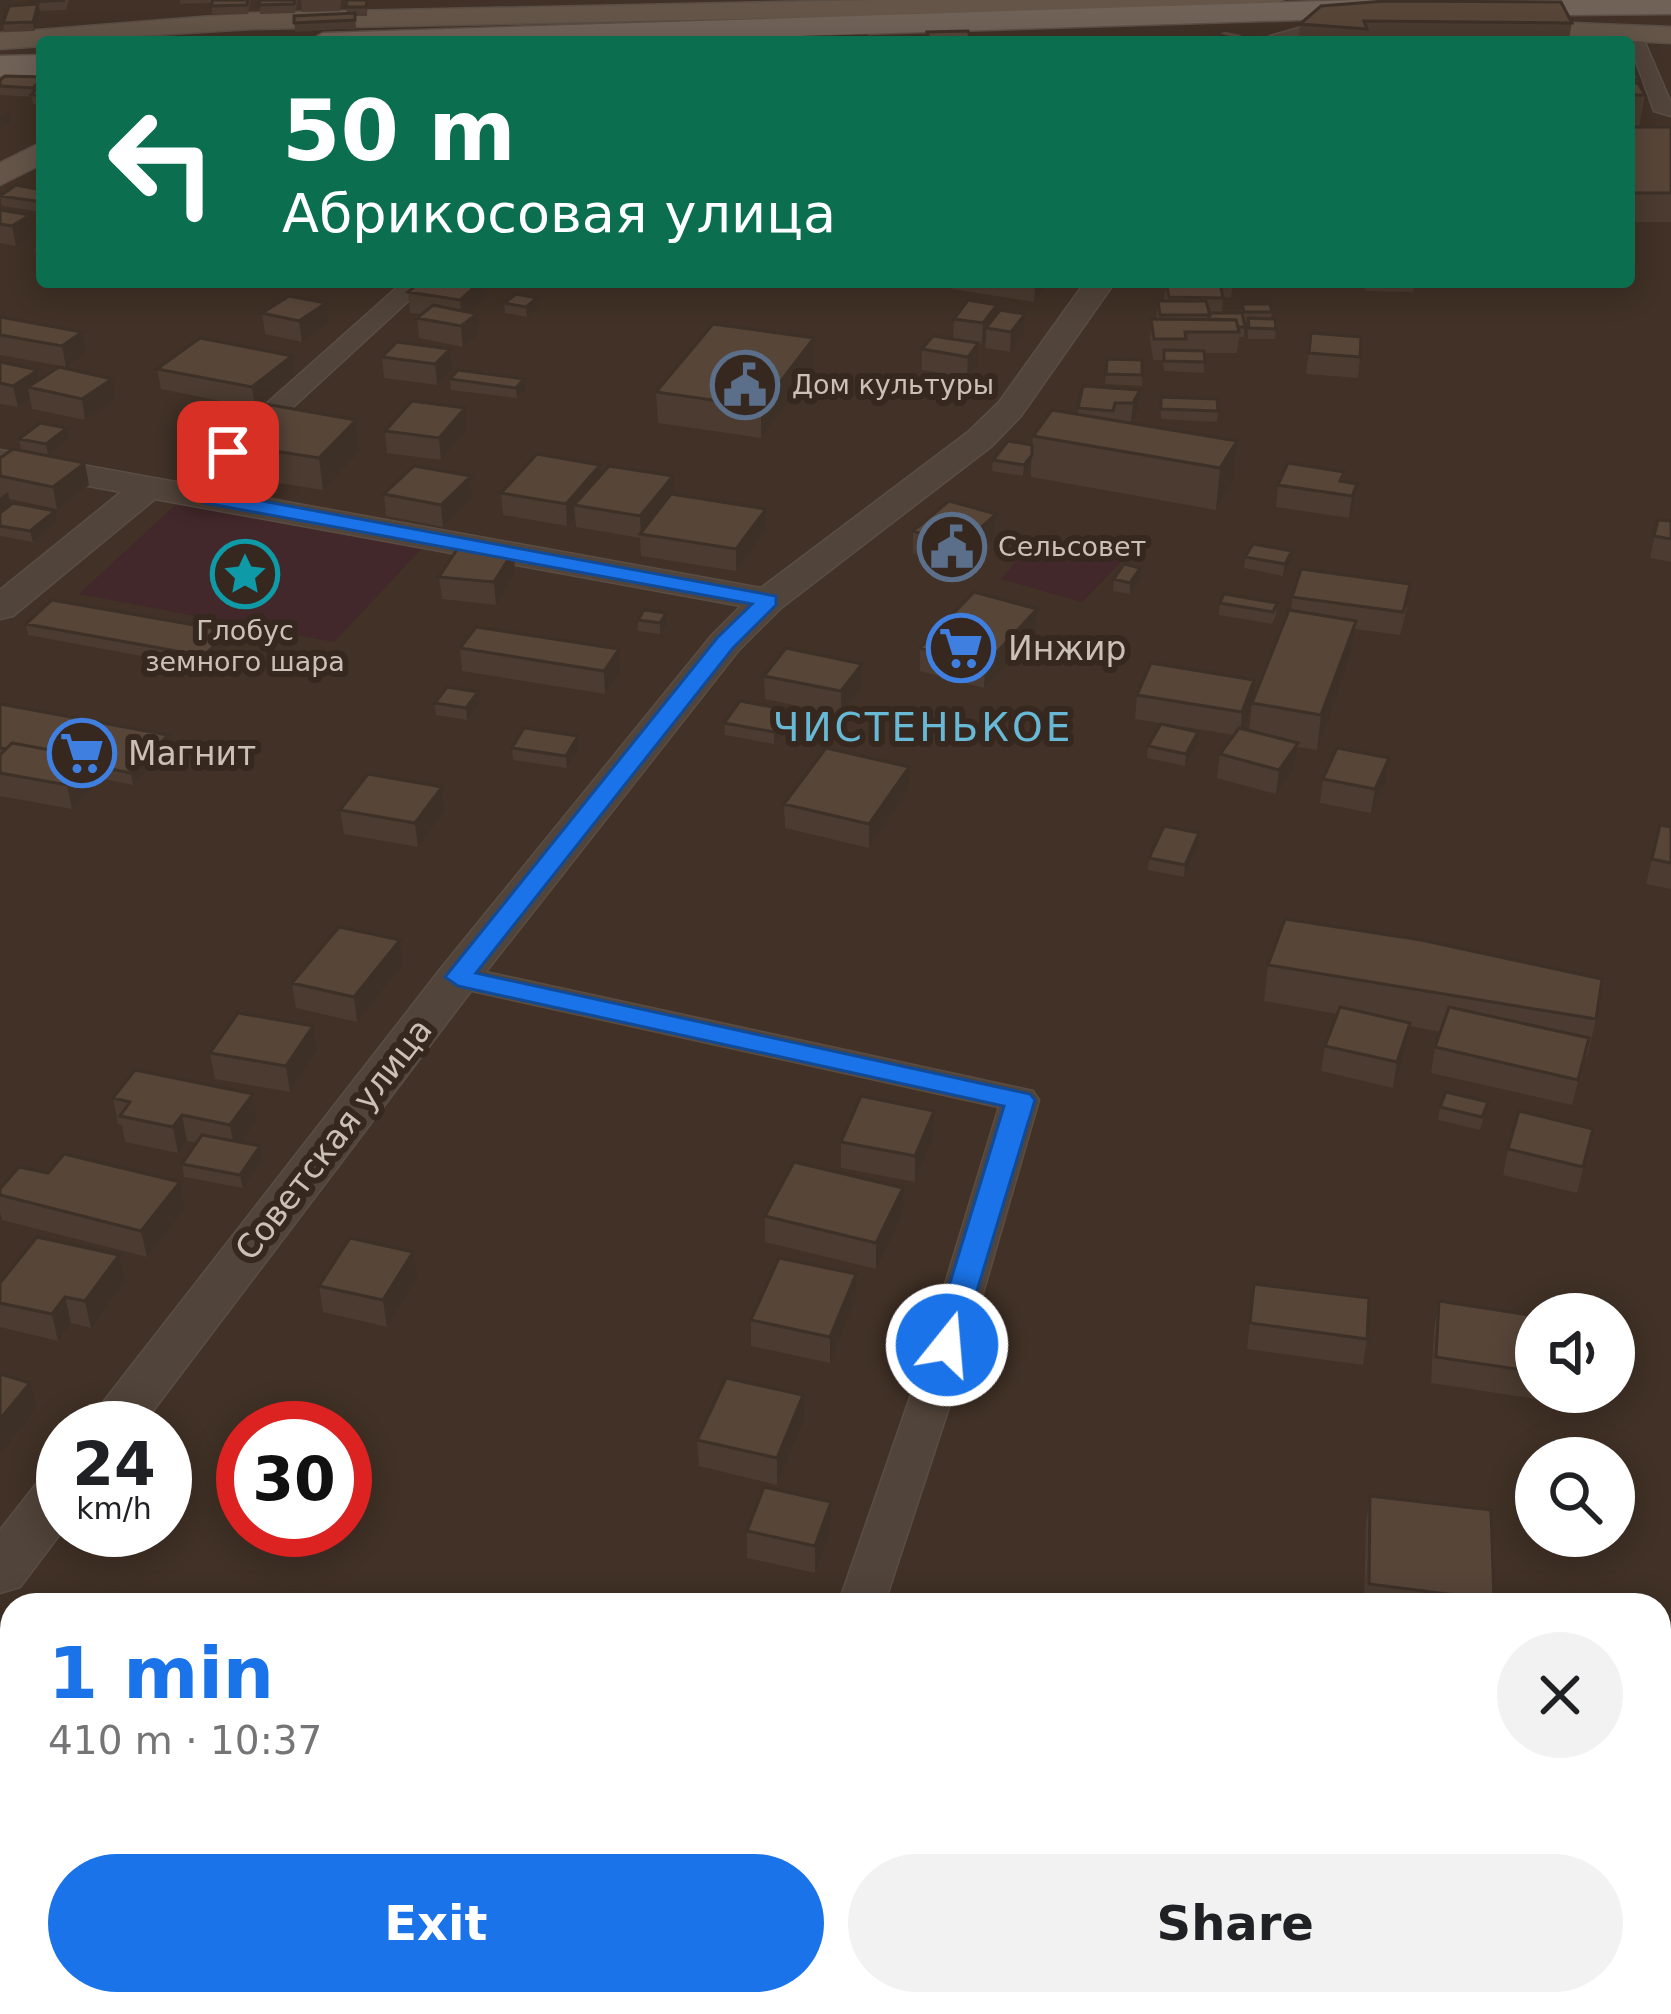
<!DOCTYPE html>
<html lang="en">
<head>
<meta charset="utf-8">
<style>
	body { margin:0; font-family:"DejaVu Sans",sans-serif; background:#f2f2f2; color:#202124; height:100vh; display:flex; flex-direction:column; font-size:45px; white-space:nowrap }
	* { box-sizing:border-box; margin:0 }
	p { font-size:39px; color:#757577 }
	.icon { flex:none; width:66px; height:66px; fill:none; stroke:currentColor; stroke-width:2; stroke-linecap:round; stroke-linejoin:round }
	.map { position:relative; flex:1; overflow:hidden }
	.drawer { position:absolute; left:0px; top:1593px; width:1671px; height:423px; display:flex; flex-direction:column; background:#fff; border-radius:36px 36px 0 0; box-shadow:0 6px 30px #0003 }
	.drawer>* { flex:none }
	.hud { position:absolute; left:36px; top:36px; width:1599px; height:252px; border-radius:12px; box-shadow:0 6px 30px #0003; background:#0b6e4f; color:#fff; overflow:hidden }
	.tools { position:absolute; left:1515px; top:1293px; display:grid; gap:24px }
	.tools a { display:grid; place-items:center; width:120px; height:120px; border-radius:50%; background:#fff; box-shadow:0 6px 30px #0003; font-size:60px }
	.speed { position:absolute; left:36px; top:1401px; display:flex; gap:24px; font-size:60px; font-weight:700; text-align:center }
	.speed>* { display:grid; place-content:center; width:156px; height:156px; border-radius:50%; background:#fff; box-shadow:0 6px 30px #0003; line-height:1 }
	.speed small { font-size:30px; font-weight:400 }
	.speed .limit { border:18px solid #d22; background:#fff; color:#111 }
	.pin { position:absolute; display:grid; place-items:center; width:102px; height:102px; color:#fff; margin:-51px; border-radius:24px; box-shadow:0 6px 18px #0006 }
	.me { position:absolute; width:132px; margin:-66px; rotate:17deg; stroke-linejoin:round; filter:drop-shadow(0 0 9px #0008) }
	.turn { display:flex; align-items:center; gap:42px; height:252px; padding:0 48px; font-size:54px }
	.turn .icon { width:156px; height:156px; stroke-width:2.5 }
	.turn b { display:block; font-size:84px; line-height:102px }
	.round { display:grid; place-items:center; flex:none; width:126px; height:126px; border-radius:63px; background:#f2f2f2 }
	.headline { display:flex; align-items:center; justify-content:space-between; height:204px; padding:0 48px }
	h1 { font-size:72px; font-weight:700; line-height:90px; color:#1a73e8 }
	.cta { display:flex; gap:24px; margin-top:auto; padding:24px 48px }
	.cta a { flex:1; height:138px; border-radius:72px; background:#1a73e8; color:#fff; font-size:48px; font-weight:700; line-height:138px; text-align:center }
	.cta a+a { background:#f2f2f2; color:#202124 }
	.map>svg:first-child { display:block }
</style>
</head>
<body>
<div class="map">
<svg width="1671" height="2014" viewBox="0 0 1671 2014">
	<rect width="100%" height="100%" fill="#413126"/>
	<path fill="#42282a" d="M185,496L426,544L334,642L79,594Z
		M1039,536L1124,559L1082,602L1001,579Z"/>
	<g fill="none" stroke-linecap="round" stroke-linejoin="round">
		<g stroke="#5a4d44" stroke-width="3">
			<path id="minor" d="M1624,29L1641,33L1671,103V116L1654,111L1629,42L1621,33Z
				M403,282H429L194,498H174L170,492L174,486Z
				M458,966L1033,1091L1039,1100L956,1386L884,1605H838L914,1386L999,1107L445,985L440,977L445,969Z
				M702,2004H754L750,2014H698Z"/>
		</g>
		<g stroke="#5a4d44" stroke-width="3">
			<path id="tertiary" d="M1320,22L1332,29C1315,44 1288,43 1267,41L1270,36Z
				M1085,282H1115L1021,416L992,446L781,608L738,651L474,987L140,1428H83L442,967L712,635L741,606L155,499L13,616L0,619V590L121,492L0,470V450L761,588L968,432L999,402Z
				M63,1468V1530L20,1587L0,1593V1530L44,1474Z"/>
		</g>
		<g stroke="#5a4d44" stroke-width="3">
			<path id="secondary" d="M874,0H1283L1270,8L251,29L42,42V46L0,49V33L251,13Z
				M1500,20L1671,27V43L1490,34L1486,28Z
				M42,67V85L0,87V69Z
				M42,142V164L0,185V163Z"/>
		</g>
		<g stroke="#5a4d44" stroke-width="3">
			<path id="primary" d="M1356,0H1395L1406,8L1391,17L615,42H307L323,33Z
				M1671,0V14L1489,16L1474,7L1481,0Z
				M42,55V75L0,76V56Z"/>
		</g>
		<use href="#minor" fill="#51443a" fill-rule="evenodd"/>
		<use href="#tertiary" fill="#51443a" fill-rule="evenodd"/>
		<use href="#secondary" fill="#645548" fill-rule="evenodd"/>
		<use href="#primary" fill="#716258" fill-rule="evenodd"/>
	</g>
	<path fill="#4b3b30" d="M32,0H69L66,10L39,11L34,31L4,32L3,23L32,5Z
		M180,0H251L248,14L212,15V3L180,4Z
		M260,0H298L295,13L260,14Z
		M301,0H341L340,11L302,12Z
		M368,0L367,16H355L356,28L295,32L294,16L347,13L346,7Z
		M1321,6L1572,23L1568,42H1298L1300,24Z
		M1216,34L1249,42H1215Z
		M1629,60L1645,95L1639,127H1671V222H1629Z
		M42,77V105L33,104L32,97L0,95V80Z
		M42,190V212L2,206L0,196Z
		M0,210L34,235L16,246L0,243Z
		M42,244V269H39L35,249Z
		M296,282H340L332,288Z
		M420,282H484L485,299L471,312L479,334L463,347L419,338L417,318L422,314L410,313L408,292Z
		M952,282H1046L1045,288L1034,302L952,289Z
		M1166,282H1233L1231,298L1223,297L1222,313H1241L1242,304L1272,312L1271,318L1276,329L1275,339H1248V322H1244V337H1239L1237,353H1204V373L1164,371L1163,360H1153L1150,339L1151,319H1156L1158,301L1164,300Z
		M1363,282H1415L1413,292L1366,291Z
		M537,298L538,309L527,317L505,313L504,303Z
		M326,303L329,324L302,342L265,334L262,313Z
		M997,314H1025L1024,334L1010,352L985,348L986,339L982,344L978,343V364L967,377L922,370V349L953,339L954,319Z
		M0,317L86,353L66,367L0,355Z
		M1311,333L1360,357L1358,378L1306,374Z
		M814,338V368L761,438L658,423L656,392Z
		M397,342L452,370L437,385L384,378L382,357Z
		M1107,359L1142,360V386L1105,384Z
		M0,362L38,370L40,379H112L116,400L85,420L32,409L30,399L18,407L0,404Z
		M157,369L295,376L255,408L161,389Z
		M450,379L525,390L517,398L451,390Z
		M1140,390L1138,411L1132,423L1237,441L1233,482L1216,510L1031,477V466L1023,476L992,471L993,460L1032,445L1033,436L1078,414V408Z
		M1161,397L1218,411L1217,422L1161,419Z
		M356,420L360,451L323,490L222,474L217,442Z
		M67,428L69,439L48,455L21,450L19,439Z
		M467,429L441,460L387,453L385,431Z
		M0,458L89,485L57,509L10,499L11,505L57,522L33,542L0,536Z
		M1344,472L1343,481L1357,484L1354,506L1349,518L1276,507L1278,485Z
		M601,475L674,494L766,531L736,571L641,556L640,538L576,527L575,517L567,526L503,515L501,493Z
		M471,476L472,498L443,527L386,516L384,494Z
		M996,514L995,537L960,567L913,553V531Z
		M1658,520L1671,521V562L1650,558Z
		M1245,557L1291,562L1283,576L1244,568Z
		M1140,568V579L1130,594L1113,591L1114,579Z
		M515,573L496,605L442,599L439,577Z
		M1292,597L1407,607L1400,635L1355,629L1351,655L1317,750L1298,747L1295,767L1276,794L1217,778L1220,754L1234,735L1135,719L1137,695L1254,680L1242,729L1249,730L1252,703L1291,610Z
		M1220,603H1277L1276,615L1272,624L1219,615Z
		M1037,609L1036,632L984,688L920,671V648Z
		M638,620L667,625L660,634L638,631Z
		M26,624L230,643L206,668L28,635Z
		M460,648L620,672L605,694L462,671Z
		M764,676L862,687L841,715L765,699Z
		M435,703L479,704L467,720L436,715Z
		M0,704L168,735L170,747L133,785L98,778V781L72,809L0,796Z
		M789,710V722L774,744L725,735L724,723Z
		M1197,744L1185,766L1147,758L1148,746Z
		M512,748H579L567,768L513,760Z
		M1323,779L1385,782L1371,813L1320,803Z
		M908,790L869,848L785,828L784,804Z
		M340,810L444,811L418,847L344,834Z
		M1660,825L1671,827V889L1646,884Z
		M1199,833L1198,846L1184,877L1148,870L1149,858Z
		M400,940L403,965L357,1022L296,1008L292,983Z
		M1268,965L1596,1019L1587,1057L1585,1056L1572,1105L1431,1073L1435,1047L1440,1032L1410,1026L1406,1048L1393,1088L1321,1071L1325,1046L1337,1014L1264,1001Z
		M317,1051L290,1092L215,1079L210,1053Z
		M253,1094L257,1119L241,1142L263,1159L243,1188L184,1177L182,1164L197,1143L187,1141L178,1153L125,1142L122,1125L118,1124L113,1098Z
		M1488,1102L1480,1130L1438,1120L1440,1107Z
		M934,1111V1136L915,1182L841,1168V1142Z
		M1593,1129L1577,1193L1503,1175L1508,1149Z
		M48,1173L180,1182L185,1208L147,1257L2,1220L0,1212V1189Z
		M903,1214L876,1269L765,1242V1216Z
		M417,1278L387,1327L323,1312L319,1286Z
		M125,1281L91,1328L71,1323L58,1341L0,1327V1283Z
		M1254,1284L1367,1339L1363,1365L1247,1349Z
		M855,1300L830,1363L751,1346V1320Z
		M1439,1301L1536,1316L1537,1392L1536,1399L1431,1383L1434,1328Z
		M804,1421L777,1485L699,1466L697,1440Z
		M1370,1496L1494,1600L1493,1605H1364L1366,1522Z
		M831,1529L815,1573L747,1558V1531Z"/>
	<path fill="#3d3027" d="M38,4L40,13L34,31L33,22Z
		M1249,35V42H1234V39Z
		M9,111L10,121L0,128V118Z
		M30,215L34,235L16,246L12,226Z
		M480,282H484L485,299L462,321L460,300Z
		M1035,282H1046L1045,288L1034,302Z
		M537,298L538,309L527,317L526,307Z
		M326,303L329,324L302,342L299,321Z
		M997,305L996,325L986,328V339L982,344L983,323Z
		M477,314L479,334L463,347L461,326Z
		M1025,314L1024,334L1010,352L1011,332Z
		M82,332L86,353L66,367L62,346Z
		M814,338V368L761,438V407Z
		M978,343V364L967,377L968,357Z
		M450,349L452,370L437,385L435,364Z
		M292,356L295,376L255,408L252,387Z
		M38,370L42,391L28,387L30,399L18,407L13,386Z
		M112,379L116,400L85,420L82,399Z
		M524,379L525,390L517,398L516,388Z
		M1140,390L1138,411L1131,425L1133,403Z
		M465,408L467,429L441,460L439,438Z
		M356,420L360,451L323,490L319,458Z
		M67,428L69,439L48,455L46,444Z
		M1237,441L1233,482L1216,510L1220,468Z
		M1032,455L1031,466L1023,476L1024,465Z
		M85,463L89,485L57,509L53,487Z
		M600,465L601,486L574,505L575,517L567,526L566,504Z
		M471,476L472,498L443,527L441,505Z
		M673,476L674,498L641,534L640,516Z
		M1357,484L1354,506L1349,518L1352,496Z
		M8,492L13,514L0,524V498Z
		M766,509V531L736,571V549Z
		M55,511L57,522L33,542L30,531Z
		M996,514L995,537L960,567L961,545Z
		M514,550L515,573L496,605L494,582Z
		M1292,551L1291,562L1283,576L1285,564Z
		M1140,568V579L1130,594V583Z
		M1037,609L1036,632L984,688L985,665Z
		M666,613L667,625L660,634V623Z
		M1356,621L1351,655L1317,750L1321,715Z
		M228,631L230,643L206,668L204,656Z
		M619,649L620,672L605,694L604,671Z
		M862,664V687L841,715V691Z
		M1254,680L1252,703L1240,736L1242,712Z
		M478,692L479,704L467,720L466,708Z
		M789,710V722L774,744V732Z
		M1198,732L1197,744L1185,766L1186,754Z
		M168,735L170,747L133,785L131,773Z
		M578,736L579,748L567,768L566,756Z
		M1298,743L1295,767L1276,794L1279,770Z
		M94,758L98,781L72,809L67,785Z
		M1389,758L1385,782L1371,813L1375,789Z
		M909,767L908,790L869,848V824Z
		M442,787L444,811L418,847L415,823Z
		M1199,833L1198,846L1184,877L1185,865Z
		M400,940L403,965L357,1022L354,997Z
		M1410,1023L1406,1048L1393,1088L1397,1062Z
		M313,1026L317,1051L290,1092L286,1066Z
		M253,1094L257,1119L235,1151L230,1125Z
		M934,1111V1136L915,1182V1156Z
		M182,1115L187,1141L178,1153L173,1127Z
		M260,1146L263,1159L243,1188L240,1175Z
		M180,1182L185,1208L147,1257L141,1231Z
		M903,1188V1214L876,1269V1243Z
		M413,1252L417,1278L387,1327L383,1300Z
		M119,1255L125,1281L91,1328L85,1301Z
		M856,1274L855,1300L830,1363V1337Z
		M65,1297L71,1323L58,1341L52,1314Z
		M30,1383L36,1409L0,1454V1419Z
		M803,1395L804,1421L777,1485V1458Z
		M831,1502V1529L815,1573V1546Z
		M0,1918L12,1955L0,1976Z
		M634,2004H645L642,2014H631Z"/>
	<path fill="#574538" stroke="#3d3027" stroke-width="3" d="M32,0H65L31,2Z
		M213,0H248L247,5L211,6Z
		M260,0H295L294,4L259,5Z
		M347,0H367L366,7H346Z
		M1385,1L1561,2L1572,23L1364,21L1367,29L1300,24L1321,6Z
		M38,4L33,22L3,23L9,6Z
		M355,13V20L294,23V16Z
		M1225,30L1249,35L1234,39L1216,34Z
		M968,31L972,42H930L927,32Z
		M867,36L869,42H782L781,38Z
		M1629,60L1639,79H1629Z
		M5,76L42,77V79L33,88L0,86V80Z
		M42,82V95H31Z
		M1629,83H1638L1645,95H1629Z
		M1629,127H1671V193H1629Z
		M16,185L42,190V202L0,196Z
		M0,210L30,215L12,226L0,224Z
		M420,282H480L460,300L408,292Z
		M1166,282H1220L1223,298L1169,297Z
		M516,294L537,298L526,307L504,303Z
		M289,296L326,303L299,321L262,313Z
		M968,300L997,305L983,323L954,319Z
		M1158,301H1206L1210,315H1160Z
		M1242,304H1270L1272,312H1244Z
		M433,305L477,314L461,326L417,318Z
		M1000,310L1025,314L1011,332L986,328Z
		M1209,313H1242L1245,327H1238L1236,320L1209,319Z
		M0,317L82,332L62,346L0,335Z
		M1248,318L1275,319L1276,329L1249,328Z
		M1151,319L1236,320L1239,332H1185L1186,339H1154Z
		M713,324L814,338L761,407L656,392Z
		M1311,333L1361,337L1360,357L1309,353Z
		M933,336L978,343L968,357L922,349Z
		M200,338L292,356L252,387L157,369Z
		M397,342L450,349L435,364L382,357Z
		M1164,350L1204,351L1205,362L1164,361Z
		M1107,359L1142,360V375L1106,374Z
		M0,362L38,370L13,386L0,383Z
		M59,367L112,379L82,399L28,387Z
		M458,370L524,379L516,388L450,379Z
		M1083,386L1140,390L1133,403H1115L1113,411L1078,408Z
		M1161,397L1217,399L1218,411L1161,409Z
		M412,401L465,408L439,438L385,431Z
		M265,404L356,420L319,458L217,442Z
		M1052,410L1237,441L1220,468L1033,436Z
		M40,423L67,428L46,444L19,439Z
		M1008,441L1032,445V455L1024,465L993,460Z
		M13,449L85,463L53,487L0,476V458Z
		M537,454L600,465L566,504L501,493Z
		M1288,463L1344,472L1340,481L1357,484L1352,496L1278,485Z
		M414,466L471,476L441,505L384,494Z
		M609,466L673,476L640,516L574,505Z
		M671,494L766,509L736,549L640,534Z
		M949,501L996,514L961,545L913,531Z
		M13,503L55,511L30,531L0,526V513Z
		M1658,520L1671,521V539L1654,536Z
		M1253,544L1292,551L1285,564L1245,557Z
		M460,545L514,550L494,582L439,577Z
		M1124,564L1140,568L1130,583L1114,579Z
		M1301,569L1410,584L1403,612L1292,597Z
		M974,592L1037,609L985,665L920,648Z
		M1224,594L1277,603L1273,612L1220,603Z
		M52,600L228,631L204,656L26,624Z
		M644,610L666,613L660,623L638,620Z
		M1289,610L1356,621L1321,715L1252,703Z
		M476,627L619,649L604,671L460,648Z
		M786,648L862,664L841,691L764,676Z
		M1151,663L1254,680L1242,712L1137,695Z
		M447,687L478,692L466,708L435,703Z
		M740,701L789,710L774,732L724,723Z
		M0,704L168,735L131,773L95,766L94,758L12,743L6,749L0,748Z
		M1161,724L1198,732L1186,754L1148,746Z
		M524,728L578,736L566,756L512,748Z
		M1239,728L1298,743L1279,770L1220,754Z
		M12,743L94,758L67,785L0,773V755Z
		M826,748L909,767L869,824L784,804Z
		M1337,748L1389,758L1375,789L1323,779Z
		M368,774L442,787L415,823L340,810Z
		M1660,825L1671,827V863L1652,859Z
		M1164,826L1199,833L1185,865L1149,858Z
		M1285,919L1421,940L1602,979L1596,1019L1268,965Z
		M339,927L400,940L354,997L292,983Z
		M1340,1007L1410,1023L1397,1062L1325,1046Z
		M1449,1007L1589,1038L1578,1080L1435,1047Z
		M238,1013L313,1026L286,1066L210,1053Z
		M135,1070L253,1094L230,1125L182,1115L173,1127L120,1116L130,1102L113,1098Z
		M1446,1092L1488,1102L1482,1117L1440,1107Z
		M861,1096L934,1111L915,1156L841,1142Z
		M1519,1111L1593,1129L1583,1167L1508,1149Z
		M202,1135L260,1146L240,1175L182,1164Z
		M64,1154L180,1182L141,1231L0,1195V1189L19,1167L48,1173Z
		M794,1162L903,1188L876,1243L765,1216Z
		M37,1237L119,1255L85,1301L65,1297L52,1314L0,1303V1283Z
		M350,1238L413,1252L383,1300L319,1286Z
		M779,1258L856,1274L830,1337L751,1320Z
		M1254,1284L1369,1298L1367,1339L1250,1323Z
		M1439,1301L1536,1316V1372L1436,1357Z
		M0,1374L30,1383L0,1419Z
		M726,1378L803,1395L777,1458L697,1440Z
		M764,1487L831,1502L815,1546L747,1531Z
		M1370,1496L1491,1510L1494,1600L1369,1584Z
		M522,2004H634L631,2014H518Z
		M831,2004H960L959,2014H829Z"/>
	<path fill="#1a73e8" stroke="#114b97" stroke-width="3" d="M228,446L238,452L212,477L219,493L776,596V605L733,648L476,973L1030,1094L1035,1100L958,1353H936L931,1345L1004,1106L458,986L445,977L717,638L752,604L205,503L192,488V476Z"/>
	<defs>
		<g id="civic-ring" transform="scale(3.45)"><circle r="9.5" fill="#36281f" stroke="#5c6f8a" stroke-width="1.5"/><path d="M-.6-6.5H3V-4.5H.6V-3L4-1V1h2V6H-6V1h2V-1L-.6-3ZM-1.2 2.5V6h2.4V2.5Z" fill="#5c6f8a"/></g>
		<g id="sight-ring" transform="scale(3.45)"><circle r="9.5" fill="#36281f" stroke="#0f9aa8" stroke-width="1.5"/><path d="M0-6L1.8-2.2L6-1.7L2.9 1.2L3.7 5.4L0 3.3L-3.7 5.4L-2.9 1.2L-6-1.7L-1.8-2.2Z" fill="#0f9aa8"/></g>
		<g id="supermarket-ring" transform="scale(3.45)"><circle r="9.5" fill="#36281f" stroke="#3f7fe0" stroke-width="1.5"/><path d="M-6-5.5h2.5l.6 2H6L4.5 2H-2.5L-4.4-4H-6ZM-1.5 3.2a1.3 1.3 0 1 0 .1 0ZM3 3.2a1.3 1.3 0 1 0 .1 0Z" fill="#3f7fe0"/></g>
	</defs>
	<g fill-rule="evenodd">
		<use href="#civic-ring" x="745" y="385"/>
		<use href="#civic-ring" x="952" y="547"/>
		<use href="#sight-ring" x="245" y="574"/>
		<use href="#supermarket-ring" x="961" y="648"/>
		<use href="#supermarket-ring" x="82" y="753"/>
	</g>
	<g text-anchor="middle" stroke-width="12" stroke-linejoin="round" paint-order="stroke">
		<g font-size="27" fill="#cbc0b7" stroke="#36281f" text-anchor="start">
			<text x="792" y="394">Дом культуры</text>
			<text x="998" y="556">Сельсовет</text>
			<text x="245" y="640" text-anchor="middle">Глобус<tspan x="245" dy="31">земного шара</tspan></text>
		</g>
		<g font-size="33" fill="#cbc0b7" stroke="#36281f" text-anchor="start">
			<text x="1008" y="660">Инжир</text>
			<text x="128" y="765">Магнит</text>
		</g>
		<g font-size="33" fill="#cbc0b7" stroke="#36281f">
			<text transform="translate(333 1139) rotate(-52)" y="12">Советская улица</text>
		</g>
		<g font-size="39" letter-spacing="3" fill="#68b9d5" stroke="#36281f">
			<text x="923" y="741">ЧИСТЕНЬКОЕ</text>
		</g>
	</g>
</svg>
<div class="tools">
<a><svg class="icon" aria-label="sound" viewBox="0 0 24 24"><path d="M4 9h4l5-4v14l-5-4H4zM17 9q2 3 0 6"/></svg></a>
<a><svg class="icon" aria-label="search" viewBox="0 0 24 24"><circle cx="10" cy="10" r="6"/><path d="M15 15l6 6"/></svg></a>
</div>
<div class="speed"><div>24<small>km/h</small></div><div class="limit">30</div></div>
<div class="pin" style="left:228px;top:452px;background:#d93025"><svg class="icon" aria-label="arrive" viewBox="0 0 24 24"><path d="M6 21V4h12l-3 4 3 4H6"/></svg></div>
<svg class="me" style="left:947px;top:1345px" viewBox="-20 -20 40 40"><circle r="17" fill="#1a73e8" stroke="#fff" stroke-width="3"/><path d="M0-11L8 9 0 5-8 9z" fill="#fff"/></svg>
<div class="hud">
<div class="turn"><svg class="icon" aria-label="left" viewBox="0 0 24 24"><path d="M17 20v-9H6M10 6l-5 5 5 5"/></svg><div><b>50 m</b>Абрикосовая улица</div></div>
</div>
<section class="drawer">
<div class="headline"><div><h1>1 min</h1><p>410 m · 10:37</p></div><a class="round"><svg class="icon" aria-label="close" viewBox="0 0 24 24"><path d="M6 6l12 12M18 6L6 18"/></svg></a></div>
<div class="cta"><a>Exit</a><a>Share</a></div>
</section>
</div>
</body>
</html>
